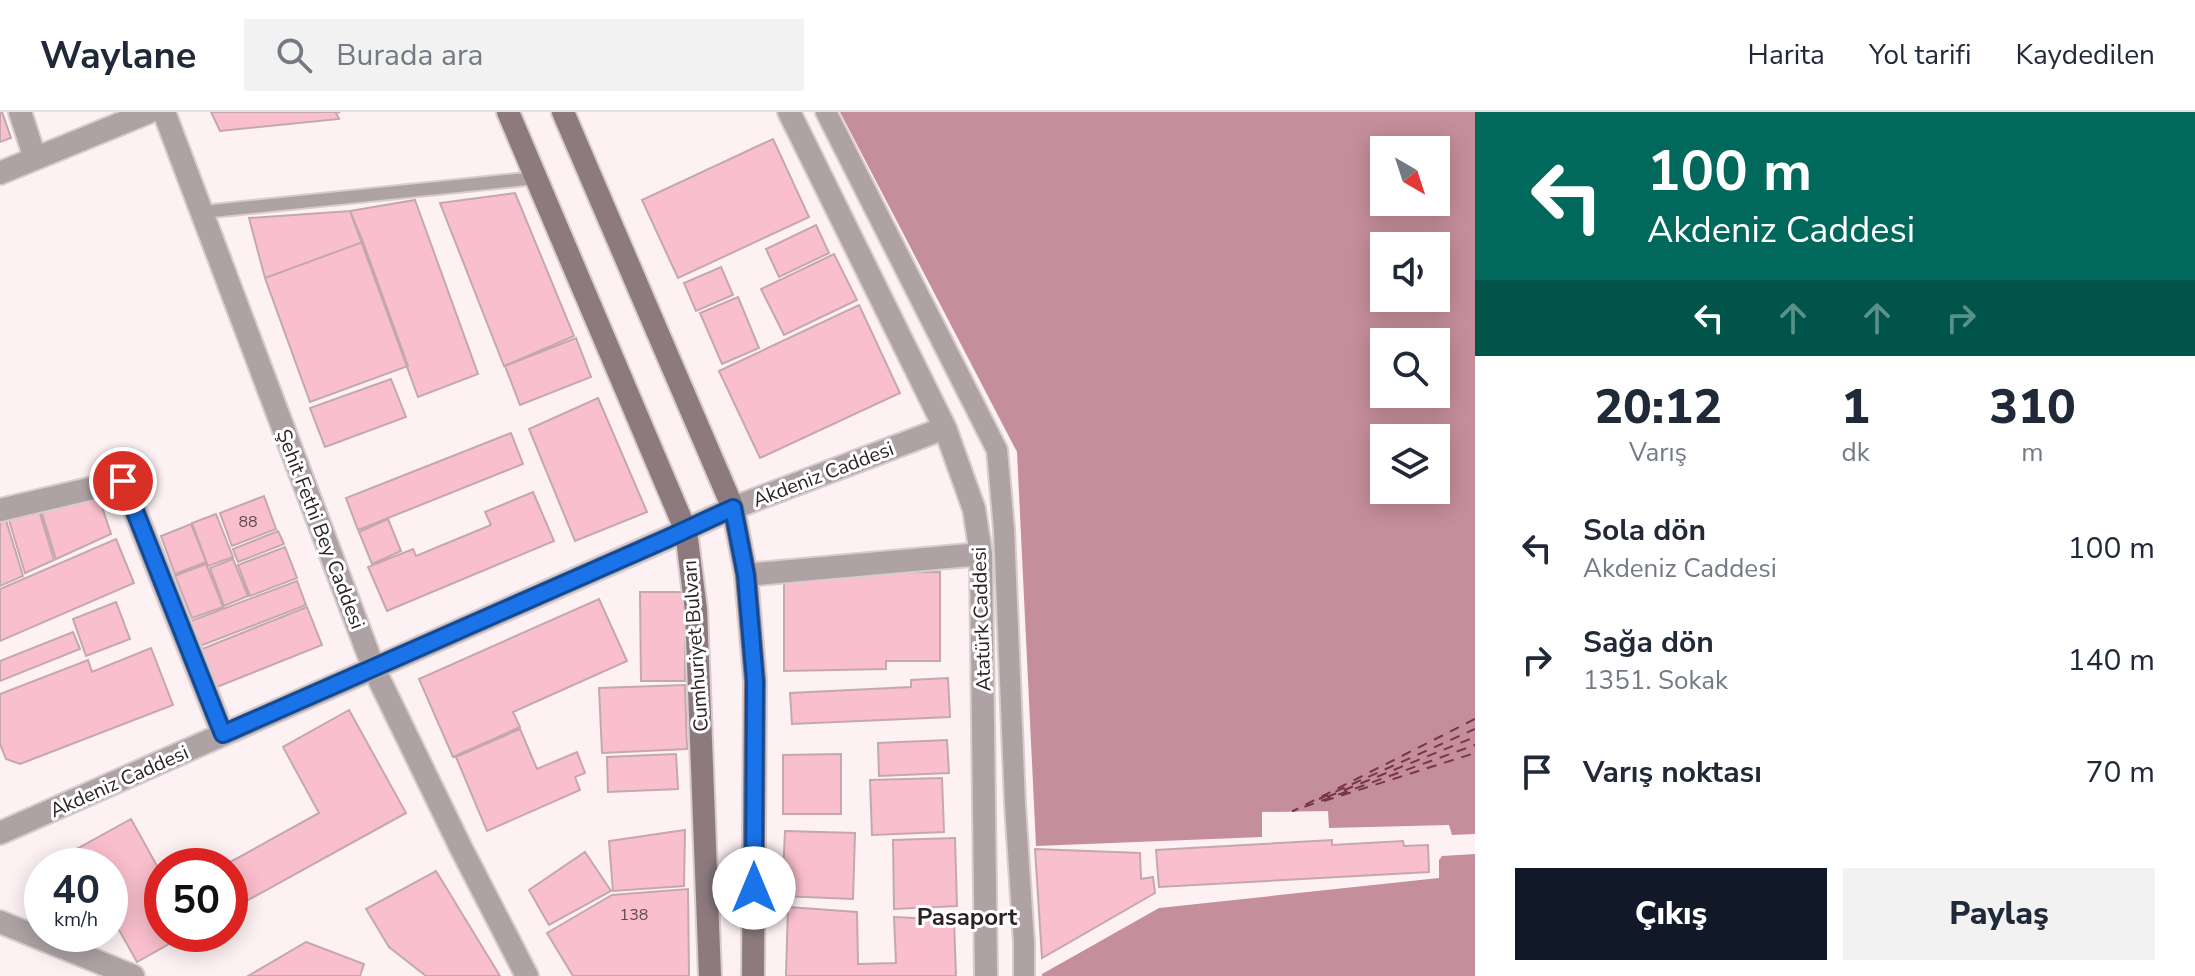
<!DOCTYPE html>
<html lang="tr">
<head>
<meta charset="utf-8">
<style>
	body { margin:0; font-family:"Nunito Sans",sans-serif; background:#f2f2f3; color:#1f2937; height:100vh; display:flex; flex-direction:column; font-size:30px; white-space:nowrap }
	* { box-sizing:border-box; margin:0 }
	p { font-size:26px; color:#747a83 }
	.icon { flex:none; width:44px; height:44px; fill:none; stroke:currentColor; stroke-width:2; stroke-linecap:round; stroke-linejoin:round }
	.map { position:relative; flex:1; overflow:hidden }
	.details { display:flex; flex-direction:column; background:#fff; width:720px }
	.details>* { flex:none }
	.guide { background:#00695c; color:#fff; overflow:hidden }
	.needle { width:52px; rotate:141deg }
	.fabs { position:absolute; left:1370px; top:24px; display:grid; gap:16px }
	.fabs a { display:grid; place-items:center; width:80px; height:80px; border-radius:0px; background:#fff; box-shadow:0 4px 20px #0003; font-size:40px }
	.speed { position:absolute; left:24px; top:736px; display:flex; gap:16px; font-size:40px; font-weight:700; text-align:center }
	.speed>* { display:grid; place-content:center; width:104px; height:104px; border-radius:50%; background:#fff; box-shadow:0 4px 20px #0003; line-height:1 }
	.speed small { font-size:20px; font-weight:400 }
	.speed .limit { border:12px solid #d22; background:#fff; color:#111 }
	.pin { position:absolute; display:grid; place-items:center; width:68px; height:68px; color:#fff; margin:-34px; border:4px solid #fff; border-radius:50%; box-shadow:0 2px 8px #0007 }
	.me { position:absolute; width:88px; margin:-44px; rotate:0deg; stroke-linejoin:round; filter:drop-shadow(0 0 6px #0008) }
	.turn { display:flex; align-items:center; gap:28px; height:168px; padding:0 40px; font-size:36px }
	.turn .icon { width:104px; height:104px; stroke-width:2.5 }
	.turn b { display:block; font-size:56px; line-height:68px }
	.lanes { display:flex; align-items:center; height:76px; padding:0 40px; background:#0003; justify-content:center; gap:40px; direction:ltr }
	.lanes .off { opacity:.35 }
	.eta { display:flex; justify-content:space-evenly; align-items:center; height:136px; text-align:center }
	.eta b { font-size:48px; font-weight:800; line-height:56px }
	.action { display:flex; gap:16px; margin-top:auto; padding:16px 40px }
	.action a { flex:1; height:92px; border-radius:0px; background:#111827; color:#fff; font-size:32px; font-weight:800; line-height:92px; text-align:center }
	.action a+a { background:#f2f2f3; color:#1f2937 }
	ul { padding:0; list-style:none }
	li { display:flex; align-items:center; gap:24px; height:112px; padding:0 40px }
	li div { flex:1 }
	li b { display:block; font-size:30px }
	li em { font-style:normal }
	header { display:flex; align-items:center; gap:48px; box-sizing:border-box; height:112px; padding:0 40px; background:#fff; border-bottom:2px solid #e0e1e3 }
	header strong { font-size:38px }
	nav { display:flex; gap:44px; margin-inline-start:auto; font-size:28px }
	.search { width:560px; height:72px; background:#f2f2f3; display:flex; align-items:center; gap:20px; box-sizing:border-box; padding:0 28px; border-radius:0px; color:#747a83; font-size:30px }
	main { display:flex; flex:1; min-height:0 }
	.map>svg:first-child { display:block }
</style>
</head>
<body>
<header>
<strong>Waylane</strong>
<div class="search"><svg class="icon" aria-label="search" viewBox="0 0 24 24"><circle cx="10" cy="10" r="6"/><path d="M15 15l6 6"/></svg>Burada ara</div>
<nav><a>Harita</a><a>Yol tarifi</a><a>Kaydedilen</a></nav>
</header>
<main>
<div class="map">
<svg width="1475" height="864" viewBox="0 0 1475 864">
	<rect width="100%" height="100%" fill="#fdf1f3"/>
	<path fill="#c58e9b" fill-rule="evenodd" d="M840,0H1475V722L1452,723L1449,713L1329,716L1328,699L1262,700V725L1036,734L1017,340ZM1384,38H1436V90H1384ZM1384,134H1436V186H1384ZM1384,230H1436V282H1384ZM1384,326H1436V378H1384Z
		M1475,742V864H1042V862L1159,796L1439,766V748L1442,744Z"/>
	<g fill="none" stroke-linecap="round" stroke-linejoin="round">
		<path stroke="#7a354a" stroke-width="2" stroke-dasharray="10 8" stroke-linecap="butt" d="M1475,607L1293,699L1475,633
			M1327,685L1475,625
			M1319,687L1475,617
			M1324,689L1475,641"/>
	</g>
	<path fill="#fabfcd" stroke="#c4a8ae" stroke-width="2" d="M0,0H2L11,26L0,30Z
		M211,0H340L336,1L339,7L220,19Z
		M773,27L809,105L678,166L642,88Z
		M515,81L574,224L504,254L440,91Z
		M415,88L478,262L418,285L350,99Z
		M350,99L363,130L265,166L249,106Z
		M816,113L829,141L779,165L766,137Z
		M363,130L408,254L310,290L265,166Z
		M834,142L857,188L784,223L761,177Z
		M721,155L733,183L696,199L684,171Z
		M738,185L759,236L722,252L700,201Z
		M859,193L900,281L760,346L719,259Z
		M576,226L591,265L520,293L505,254Z
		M391,267L406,305L325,335L310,296Z
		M598,286L647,400L575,429L529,317Z
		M511,321L523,352L358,418L346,386Z
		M96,377L111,422L56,447L40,395Z
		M533,380L554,429L387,499L368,455L413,437L416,444L491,413L485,400Z
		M264,384L276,417L232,434L220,401Z
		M38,395L54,448L25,461L8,405Z
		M216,402L233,445L208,454L192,411Z
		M5,405L23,464L0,474V407Z
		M388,407L401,439L372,452L359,420Z
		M191,412L206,450L175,462L161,424Z
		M278,419L284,432L238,450L233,437Z
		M116,427L134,471L0,529V477Z
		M285,435L297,466L250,484L238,453Z
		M233,447L248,484L224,494L210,456Z
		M206,452L223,495L192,506L175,464Z
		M940,460V549H886V557L784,559V461Z
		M297,469L306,493L200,534L191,509Z
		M640,480H685V569H641Z
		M599,487L627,549L513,600L520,615L453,645L419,567Z
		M116,490L130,527L86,544L73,507Z
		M307,495L322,533L217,575L202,537Z
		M73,520L80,537L0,569V549Z
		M151,536L173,593L20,652L6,647L0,632V582L88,548L92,560Z
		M948,566L950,605L792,612L790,581L911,575V568Z
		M685,573L687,637L602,641L599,576Z
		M349,598L406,701L230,798V754H223L319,701L283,635Z
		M520,617L537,657L577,640L585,661L575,665L580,678L487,719L456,645Z
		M947,628L949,661L879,664L878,631Z
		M676,642L678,677L608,680L607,645Z
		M841,642V702H783V643Z
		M942,666L944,720L872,723L870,668Z
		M131,707L162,763V822H187L137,850L110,802V754H84L75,738Z
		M685,718L684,774L613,779L609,729Z
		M785,719L855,721L853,787L782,784Z
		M955,726L957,794L894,797L893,728Z
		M1332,728V733L1403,729L1404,734L1428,733L1429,760L1159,775L1156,738Z
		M1035,737L1140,741L1141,767L1153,765L1155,781L1042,846Z
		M585,740L611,779L549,813L529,778Z
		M436,759L500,864H426L389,835L366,797Z
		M688,777L689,864H573L547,821L612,783Z
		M788,795L857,800L858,852L896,851L894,805L954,808L956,864H786Z
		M306,830L364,852L360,864H248Z"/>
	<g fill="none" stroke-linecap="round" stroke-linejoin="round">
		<g stroke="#d8ccce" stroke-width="16">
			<path id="service" d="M202,100L536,66"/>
		</g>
		<g stroke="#d8ccce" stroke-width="24">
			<path id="pedestrian" d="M826,0L997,338L1004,417L1015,692L1024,831V864"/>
		</g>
		<g stroke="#d8ccce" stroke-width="26">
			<path id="minor" d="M20,0L35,46
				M789,0L945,316L974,397L981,442L986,864
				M0,61L149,0
				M0,398L123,369L223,622
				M746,463L981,442
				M0,721L666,427L733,396L945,316"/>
		</g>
		<g stroke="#d8ccce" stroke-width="26">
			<path id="tertiary" d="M164,0L374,557L461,736L527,864
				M0,810L133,864"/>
		</g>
		<g stroke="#d8ccce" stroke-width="26">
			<path id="secondary" d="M508,0L686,419L696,498L710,864
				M563,0L733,396L746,463L755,569L753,864"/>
		</g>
		<use href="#service" stroke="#aea2a4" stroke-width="12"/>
		<use href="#pedestrian" stroke="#aea2a4" stroke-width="20"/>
		<use href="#minor" stroke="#aea2a4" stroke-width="22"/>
		<use href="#tertiary" stroke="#aea2a4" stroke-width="22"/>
		<use href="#secondary" stroke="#8c7a7e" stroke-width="22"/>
	</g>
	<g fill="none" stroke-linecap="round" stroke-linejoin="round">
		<g stroke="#114b97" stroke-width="20">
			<path id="route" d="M123,369L223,622L666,427L733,396L746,463L755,569L754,776"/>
		</g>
		<use href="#route" stroke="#1a73e8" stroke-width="14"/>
	</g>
	<g text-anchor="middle" stroke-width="6" stroke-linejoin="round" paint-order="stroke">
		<g font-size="16" fill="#604a4f">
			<text x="248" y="415">88</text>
			<text x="634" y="808">138</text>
		</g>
		<g font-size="20" fill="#2d2325" stroke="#fff">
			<text transform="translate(823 362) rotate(-21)" y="7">Akdeniz Caddesi</text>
			<text transform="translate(321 417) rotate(69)" y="7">Şehit Fethi Bey Caddesi</text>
			<text transform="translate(981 507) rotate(-92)" y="7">Atatürk Caddesi</text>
			<text transform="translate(695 534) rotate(-94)" y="7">Cumhuriyet Bulvarı</text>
			<text transform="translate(119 669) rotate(-24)" y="7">Akdeniz Caddesi</text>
		</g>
		<g font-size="24" font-weight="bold" fill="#2d2325" stroke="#fff">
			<text x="967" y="813">Pasaport</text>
		</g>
	</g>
</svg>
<div class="fabs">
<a><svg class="needle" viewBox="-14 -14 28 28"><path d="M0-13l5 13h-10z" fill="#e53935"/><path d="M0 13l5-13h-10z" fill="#747a83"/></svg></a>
<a><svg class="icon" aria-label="sound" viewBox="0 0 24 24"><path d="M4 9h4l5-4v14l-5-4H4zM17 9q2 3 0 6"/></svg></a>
<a><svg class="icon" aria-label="search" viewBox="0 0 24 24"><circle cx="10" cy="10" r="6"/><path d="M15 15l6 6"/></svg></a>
<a><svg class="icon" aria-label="layers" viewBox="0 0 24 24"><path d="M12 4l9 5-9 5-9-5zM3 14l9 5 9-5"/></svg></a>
</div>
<div class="speed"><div>40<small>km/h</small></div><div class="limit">50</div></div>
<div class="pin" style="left:123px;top:369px;background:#d93025"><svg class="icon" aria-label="arrive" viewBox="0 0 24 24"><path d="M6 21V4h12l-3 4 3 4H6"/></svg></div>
<svg class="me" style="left:754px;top:776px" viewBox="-20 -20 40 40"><circle r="19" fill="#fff"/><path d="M0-13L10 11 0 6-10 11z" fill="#1a73e8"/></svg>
</div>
<section class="details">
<div class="guide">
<div class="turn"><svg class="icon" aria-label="left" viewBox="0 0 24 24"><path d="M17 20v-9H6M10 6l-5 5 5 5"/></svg><div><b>100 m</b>Akdeniz Caddesi</div></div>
<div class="lanes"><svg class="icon" aria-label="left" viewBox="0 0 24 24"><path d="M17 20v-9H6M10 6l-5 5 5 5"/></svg><svg class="icon off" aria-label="ahead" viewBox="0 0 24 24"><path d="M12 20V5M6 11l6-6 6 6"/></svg><svg class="icon off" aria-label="ahead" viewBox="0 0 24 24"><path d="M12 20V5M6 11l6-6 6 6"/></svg><svg class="icon off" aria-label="right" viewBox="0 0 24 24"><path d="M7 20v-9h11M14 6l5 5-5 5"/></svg></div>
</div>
<div class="eta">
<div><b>20:12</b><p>Varış</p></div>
<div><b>1</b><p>dk</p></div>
<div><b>310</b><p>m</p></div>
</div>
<ul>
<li><svg class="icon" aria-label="left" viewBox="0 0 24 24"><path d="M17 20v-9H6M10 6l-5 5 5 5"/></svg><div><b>Sola dön</b><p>Akdeniz Caddesi</p></div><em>100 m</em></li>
<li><svg class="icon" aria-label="right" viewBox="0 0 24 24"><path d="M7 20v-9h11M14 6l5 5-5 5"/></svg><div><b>Sağa dön</b><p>1351. Sokak</p></div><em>140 m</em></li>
<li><svg class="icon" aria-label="arrive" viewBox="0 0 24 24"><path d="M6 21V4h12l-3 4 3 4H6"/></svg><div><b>Varış noktası</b></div><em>70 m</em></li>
</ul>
<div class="action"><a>Çıkış</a><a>Paylaş</a></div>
</section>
</main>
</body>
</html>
